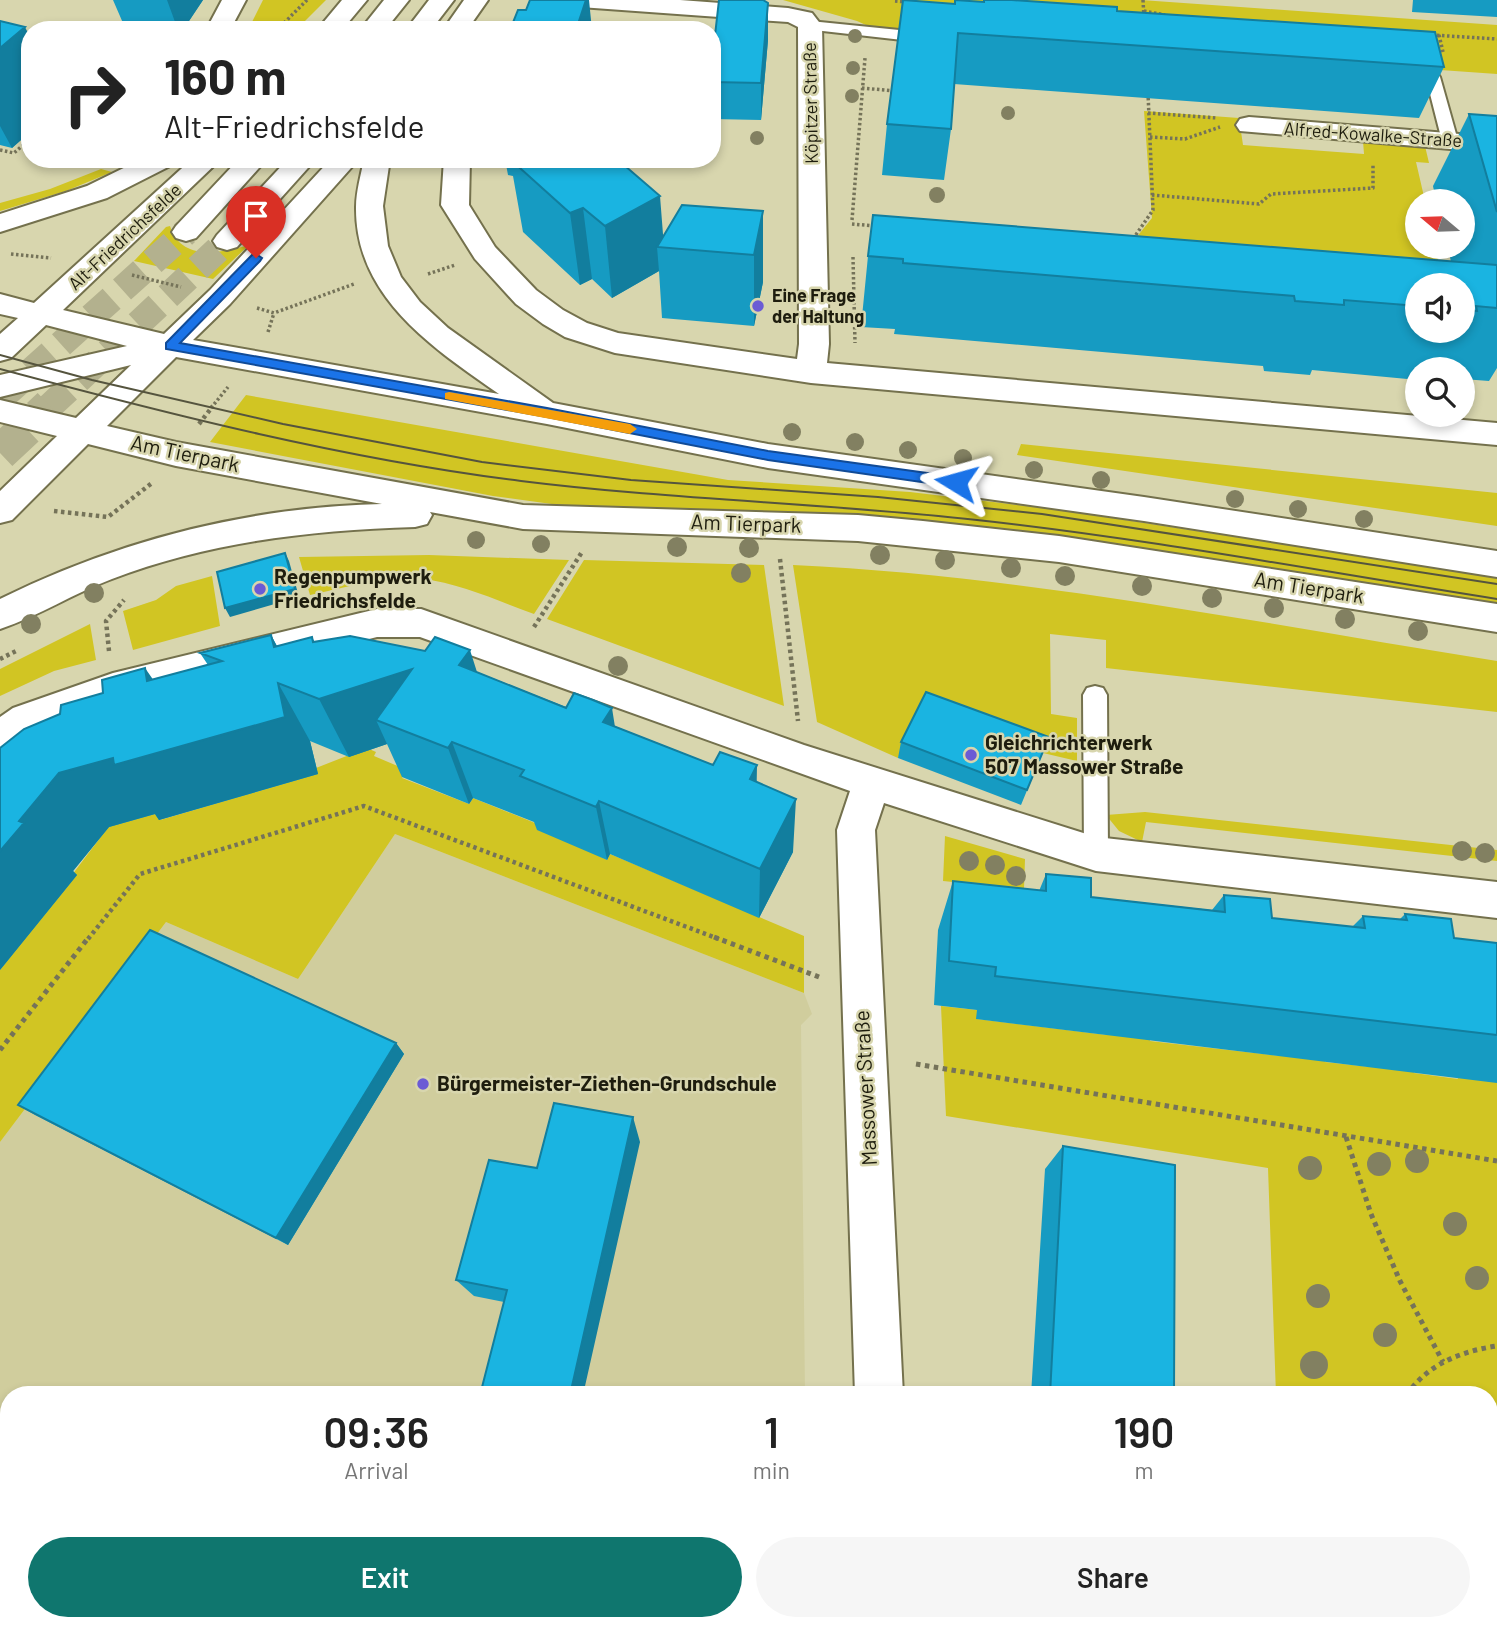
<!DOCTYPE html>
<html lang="en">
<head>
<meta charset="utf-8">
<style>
	body { margin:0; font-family:Barlow,sans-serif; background:#f6f6f6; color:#222; height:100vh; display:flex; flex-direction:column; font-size:26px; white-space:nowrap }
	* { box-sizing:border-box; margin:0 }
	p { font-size:23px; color:#767676 }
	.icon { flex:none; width:38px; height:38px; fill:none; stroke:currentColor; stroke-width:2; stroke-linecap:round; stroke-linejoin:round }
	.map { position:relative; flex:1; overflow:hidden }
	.sheet { position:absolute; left:0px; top:1386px; width:1498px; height:245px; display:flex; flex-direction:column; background:#fff; border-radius:28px 28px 0 0; box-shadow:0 4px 10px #0003 }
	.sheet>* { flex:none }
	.top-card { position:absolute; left:21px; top:21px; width:700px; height:147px; border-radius:28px; box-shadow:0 4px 10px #0003; background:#fff; color:#222; overflow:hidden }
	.needle { width:46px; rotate:289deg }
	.buttons { position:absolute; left:1405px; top:189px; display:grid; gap:14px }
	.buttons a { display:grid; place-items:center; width:70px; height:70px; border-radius:50%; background:#fff; box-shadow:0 4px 10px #0003; font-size:35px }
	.pin { position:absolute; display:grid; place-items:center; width:60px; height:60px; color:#fff; margin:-72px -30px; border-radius:50% 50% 50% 0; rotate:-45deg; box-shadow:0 0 7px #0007 }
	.pin .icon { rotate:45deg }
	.me { position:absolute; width:77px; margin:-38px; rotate:278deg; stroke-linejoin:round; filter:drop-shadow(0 0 5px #0008) }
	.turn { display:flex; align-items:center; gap:24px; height:147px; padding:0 28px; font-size:32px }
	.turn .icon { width:91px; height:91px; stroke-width:2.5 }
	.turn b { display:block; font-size:49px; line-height:60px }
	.eta { display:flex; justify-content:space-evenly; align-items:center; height:119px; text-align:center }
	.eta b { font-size:42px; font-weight:600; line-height:49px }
	.cta { display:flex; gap:14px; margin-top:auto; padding:14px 28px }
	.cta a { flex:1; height:80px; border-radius:42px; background:#0f766e; color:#fff; font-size:28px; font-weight:600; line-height:80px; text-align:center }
	.cta a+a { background:#f6f6f6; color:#222 }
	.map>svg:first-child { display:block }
</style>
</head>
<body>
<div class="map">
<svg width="1497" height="1631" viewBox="0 0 1497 1631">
	<rect width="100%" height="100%" fill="#d8d6ae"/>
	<path fill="#d0cd9d" d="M395,834L804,993L812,1014L801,1025L805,1395H9V1622H808V1631H0V1142L166,922L298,979Z"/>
	<path fill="#d1c523" d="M263,0H326L296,30H248Z
		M783,0H1141L1497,25V74L877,30L857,21Z
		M1144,111L1239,118L1243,145L1364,154L1363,141L1425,146L1429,163L1416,162L1425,201H1418V247H1435L1444,285H1418L1417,325L1127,249L1152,218Z
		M101,169L112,172L66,191L0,211V203L50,189Z
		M170,226C181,262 222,253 249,245L213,279L134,261L166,227Z
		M246,395L728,480L910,492L1060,510L1497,577V605L809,515L559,505L493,496L210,442Z
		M1021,444L1497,493V526L1017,455Z
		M429,555L569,560L534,614C498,601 460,583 422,579C385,575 345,588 310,595L299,557Z
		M584,560L764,565L784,706L547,619Z
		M793,565C1030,576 1263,624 1497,661V712L1106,668V640L1050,634L1051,714L1077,718V761L1043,753L923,708L898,758L817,722Z
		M212,576L220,626L133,650L123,611L156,600L176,586Z
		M90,624L96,660L54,671L0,696V669Z
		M367,748L376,752L374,756L407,770L402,778L469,804L473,798L540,825L607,860L610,854L804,936V993L395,834L298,979L166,922L0,1142V970L100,838L104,823L119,824L158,813L160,820L317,774L316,768Z
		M1145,812L1497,850V861L1146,822L1142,842L1119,831L1106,815Z
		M945,836L1025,859L1024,889L943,881Z
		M941,1006L977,1010V1019L1107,1035L1149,1032L1150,1041L1280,1056L1323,1053L1325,1062L1370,1067L1369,1059L1412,1064L1414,1073L1458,1079L1456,1070L1497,1075V1631H1285L1284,1622H1489V1395H1276L1268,1168L946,1116Z"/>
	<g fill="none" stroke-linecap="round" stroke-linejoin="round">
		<path stroke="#b3b18e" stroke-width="27" stroke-dasharray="27 14" stroke-linecap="butt" d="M0,399L186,232
			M48,408L227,241"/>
		<path stroke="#b3b18e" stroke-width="36" stroke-dasharray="36 18" stroke-linecap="butt" d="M0,453L50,406"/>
		<g stroke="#74714d" stroke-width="4">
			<path id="lane" d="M810,21L929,33L937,38L929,43L805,29L802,26Z
				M1409,67L1438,74L1440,77L1458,141L1456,145L1450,146L1442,141L1427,82L1403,75L1401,72Z
				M1095,686L1103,688L1107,695L1108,854L1105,862L1096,865L1087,862L1084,854L1083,695L1087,688Z"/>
		</g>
		<g stroke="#74714d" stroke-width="4">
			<path id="street" d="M222,0H246L230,30H206Z
				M568,0H680L788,8L812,13L822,26L829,344L827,363L1497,423V445L811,383L615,353L565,337L543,324L516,304L475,259L441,205L444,159H470L469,205L495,247L536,290L563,310L587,323L618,333L797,359L799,344L798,27L788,22L580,7L572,5Z
				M1249,117L1497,137V153L1240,131L1236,125L1240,119Z
				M377,609H421L804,745L1096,837L1497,882V918L1096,871L884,803L875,830L903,1395H855L837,830L850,791L420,637H377L116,702L39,730L13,747L0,751V717L13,708L113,673Z
				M863,1622H915L916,1631H862Z"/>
		</g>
		<g stroke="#74714d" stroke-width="4">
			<path id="secondary" d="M342,0H367L342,30H317Z
				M464,0H488L467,30H443Z
				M142,159H176L172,165L107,198L0,232V214L87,186Z
				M192,159H221L63,310L164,334L210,290L331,159H359L230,304L193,340L499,394C433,348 355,297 356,207C356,191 361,175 364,159H390L383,206L388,246L401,277L420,302L448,328L553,403L768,444L1144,497L1497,551V577L1144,521L768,468L547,424L176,357L107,426L176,442L523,505L858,515L923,521L1059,536L1497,604V632L1059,562L858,541L523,529L430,512L432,515L427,524L415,527C311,530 209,542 112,579C74,593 39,616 0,629V599C119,540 249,507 382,504L176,466L88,444L12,520L0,523V491L57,436L0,422V400L76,418L131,365L0,397V375L127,346L46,325L11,358L0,361V334L18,318L0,314V294L34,303Z"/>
		</g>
		<g stroke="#74714d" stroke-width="4">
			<path id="primary" d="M384,0H409L385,30H360Z
				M429,0H454L431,30H406Z
				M239,159H267L196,238L186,241L176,238L172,232L176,226Z
				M288,159H316L237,247L227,250L217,247L213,241L217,235Z"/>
		</g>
		<path stroke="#757359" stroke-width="3.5" stroke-dasharray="2.5 2.5" stroke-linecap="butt" d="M1143,0L1144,18
			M895,1L908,2
			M1144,11L1165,15
			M277,30L307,0
			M1432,35L1497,39
			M1439,35L1443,52
			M862,88L895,91
			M1148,113L1217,118
			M1150,137L1185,139L1220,127
			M0,150L14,153L30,139
			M1152,195L1259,204L1271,194L1373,188V165
			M852,220L865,58
			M852,224L875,226
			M1133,239L1153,210L1148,93
			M11,254L51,258
			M853,257L855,343
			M428,274L455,265
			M132,275L181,287
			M257,308L274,313L354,284
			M268,332L274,313
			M211,408L228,387"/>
		<path stroke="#757359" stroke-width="4.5" stroke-dasharray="3.5 3.5" stroke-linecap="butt" d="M199,424L213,406
			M54,511L108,517L152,483
			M780,559L798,721
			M534,627L582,552
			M109,651L106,621L124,600
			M0,659L18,650
			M88,939L140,874L364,806L719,939"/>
		<path stroke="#757359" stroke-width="5" stroke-dasharray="4.5 4.5" stroke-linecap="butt" d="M714,937L819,977
			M0,1050L89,937
			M916,1064L1497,1161
			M1346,1137L1371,1214L1400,1281L1443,1362
			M1407,1395C1427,1364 1462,1351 1497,1346
			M1357,1631L1358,1622"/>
		<use href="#lane" fill="#fff" fill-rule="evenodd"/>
		<use href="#street" fill="#fff" fill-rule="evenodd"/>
		<use href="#secondary" fill="#fff" fill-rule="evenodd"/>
		<use href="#primary" fill="#fff" fill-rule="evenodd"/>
		<path stroke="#55543e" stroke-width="2" d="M0,355L92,380L283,424L482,462L631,480L878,497L1042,514L1497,584
			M0,369C172,415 345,459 521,481C673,500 825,503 977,520C1151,539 1324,572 1497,599"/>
	</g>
	<g fill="#828061">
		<circle cx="855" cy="36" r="7"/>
		<circle cx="853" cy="68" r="7"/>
		<circle cx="852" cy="96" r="7"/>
		<circle cx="1008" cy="113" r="7"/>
		<circle cx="757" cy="138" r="7"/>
		<circle cx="937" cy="195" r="8"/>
		<circle cx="792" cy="432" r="9"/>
		<circle cx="855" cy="442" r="9"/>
		<circle cx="908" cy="450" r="9"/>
		<circle cx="963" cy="458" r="9"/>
		<circle cx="1034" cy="470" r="9"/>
		<circle cx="1101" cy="480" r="9"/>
		<circle cx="1235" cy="499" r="9"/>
		<circle cx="1298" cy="509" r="9"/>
		<circle cx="1364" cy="519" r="9"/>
		<circle cx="476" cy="540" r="9"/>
		<circle cx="541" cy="544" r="9"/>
		<circle cx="677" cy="547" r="10"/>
		<circle cx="749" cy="548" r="10"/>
		<circle cx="880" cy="555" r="10"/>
		<circle cx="945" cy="560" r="10"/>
		<circle cx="1011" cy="568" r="10"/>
		<circle cx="741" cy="573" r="10"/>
		<circle cx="1065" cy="576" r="10"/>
		<circle cx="1142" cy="586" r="10"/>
		<circle cx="94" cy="593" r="10"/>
		<circle cx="1212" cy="598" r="10"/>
		<circle cx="1274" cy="608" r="10"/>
		<circle cx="1345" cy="619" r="10"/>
		<circle cx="31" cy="624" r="10"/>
		<circle cx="1418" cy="631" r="10"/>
		<circle cx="618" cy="666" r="10"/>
		<circle cx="1462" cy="851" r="10"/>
		<circle cx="1485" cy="853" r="10"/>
		<circle cx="969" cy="861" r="10"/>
		<circle cx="995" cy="865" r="10"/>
		<circle cx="1016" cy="876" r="10"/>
		<circle cx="1417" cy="1161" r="12"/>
		<circle cx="1379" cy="1164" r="12"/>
		<circle cx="1310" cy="1168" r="12"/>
		<circle cx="1455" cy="1224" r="12"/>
		<circle cx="1477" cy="1278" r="12"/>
		<circle cx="1318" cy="1296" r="12"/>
		<circle cx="1385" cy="1335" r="12"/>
		<circle cx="1314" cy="1365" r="14"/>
	</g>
	<path fill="#169bc2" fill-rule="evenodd" d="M113,0H203L183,30H126Z
		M983,0L1117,11L1444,67L1419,118L954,84L951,129L944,180L882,175L887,124L955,4L983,2Z
		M1413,0H1497V17L1412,12Z
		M0,21L30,37V132L12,148L0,145Z
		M768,40L761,120L712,119V62Z
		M1469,114L1497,116V368L1489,381L1463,379V369H1418V380L1312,370L1310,375L1264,371L1263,366L894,334L895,329L861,327L868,256L1451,262L1448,247H1463V201H1436L1433,186ZM1463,285V331H1418V306Z
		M505,159H617L663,237L763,211V282L754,326L662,318L659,271L612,298L592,279L580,285L523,232L513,176L508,175Z
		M271,635L277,646L312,637L314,642L477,672L757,782L793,852L759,918L610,854L607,860L537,830L534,822L473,798L469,804L402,777L387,744L349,757L310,741L318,774L159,820L155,814L109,827L73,871L77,875L0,970L60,714L103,693L208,665L200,653Z
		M1049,737L1021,805L898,758L901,742Z
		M1046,874L1091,897L1212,910L1224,895L1272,918L1352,927L1363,916L1399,920L1405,914L1454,938L1497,943V1083L976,1019L977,1010L934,1005L938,930L953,881L1039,891Z
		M396,1043L404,1054L288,1245L35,1115L18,1105Z
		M640,1142L504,1302L474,1296L456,1280L537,1168Z
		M1063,1146L1174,1395H1031L1045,1169Z
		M1017,1622H1172V1631H1016Z"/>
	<path fill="#127e9e" d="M167,0H203L183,30H178Z
		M586,0H589L592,30H576Z
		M768,3V40L761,120V83Z
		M25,27L30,37V132L12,148L0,126V48Z
		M660,196L664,247H657L659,271L612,298L605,226Z
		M583,208L592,279L580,285L570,213Z
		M763,211V282L754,326V255Z
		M285,553L289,561L299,597L230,617L225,608Z
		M271,635L301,692L274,647Z
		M312,637L339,692L412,669L376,720L387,744L349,757L319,699Z
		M470,650L489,710L459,665Z
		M145,668L186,727L147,681Z
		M278,683L310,741L318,774L159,820L155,814L109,827L73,871L77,875L0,970V851L19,821L59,773Z
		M612,708L621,765L603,722Z
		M452,742L473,798L469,804L448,748Z
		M757,765L756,820L750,779Z
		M796,799L793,852L759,918L760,869Z
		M599,801L610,854L607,860L596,807Z
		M396,1043L404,1054L288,1245L276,1238Z
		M633,1117L640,1142L583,1395H570Z
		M518,1622H533L531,1631H516Z"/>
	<path fill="#1ab4e1" stroke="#127e9e" stroke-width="2" d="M530,0H586L576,30H510L518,10H526Z
		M719,0H763L768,3L761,83L712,82V62Z
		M903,0L955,4V0L984,2V0H1012L1117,7V11L1435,32L1444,67L958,33L951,129L887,124Z
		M0,21L25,27L0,48Z
		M1469,114L1497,116V212Z
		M512,159H617L660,196L605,226L583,208L570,213L511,160Z
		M682,205L763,211L754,255L657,247Z
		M873,215L1497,265V308L1476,306L1477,311L1463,310V285H1418V306L1344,300V305L1295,301L1294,296L903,263V259L868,256Z
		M285,553L295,589L225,608L217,572Z
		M271,635L274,647L312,637L313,642L350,636L425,651L435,637L470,650L459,665L566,708L574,693L593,700L612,708L603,722L713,765L720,752L757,765L750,779L796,799L760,869L599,801L596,807L520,776L524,770L452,742L448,748L376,720L412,669L319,699L278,683L285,717L114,765L113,758L59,773L19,821L24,823L0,851V748L24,729L60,714L61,705L103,693L102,680L145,668L147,681L222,661L200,653Z
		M926,692L1049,737L1027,790L901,742Z
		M1046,874L1091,878V897L1225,912L1224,895L1270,899L1272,918L1365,928L1363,916L1407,920L1405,914L1451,919L1454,938L1497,943V1035L995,976L996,967L949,961L953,881L1046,891Z
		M150,930L396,1043L276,1238L18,1105Z
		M554,1103L633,1117L570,1395H480L507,1290L456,1280L489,1160L537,1168Z
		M1063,1146L1175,1165L1174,1395H1050Z
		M420,1622H518L516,1631H418Z
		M1037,1622H1172V1631H1037Z"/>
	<path fill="#1a73e8" stroke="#114b97" stroke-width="2" d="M256,254L262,258L260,261L180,343L547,408L768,451L956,477L963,482L956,487L768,460L547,417L166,349V343L252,255Z"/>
	<path fill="#f59e0b" d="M449,392L630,424L637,429L630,434L445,399V393Z"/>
	<g fill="#6b5bd5" stroke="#d8d6ae" stroke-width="2.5">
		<circle cx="758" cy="306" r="7"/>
		<circle cx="260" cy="589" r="7"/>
		<circle cx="971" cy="755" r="7"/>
		<circle cx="423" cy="1084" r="7"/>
	</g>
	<g text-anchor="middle" stroke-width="5" stroke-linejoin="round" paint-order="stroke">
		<g font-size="18" fill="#1e1d0e" stroke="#d8d6ae">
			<text transform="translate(811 103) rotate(-91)" y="6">Köpitzer Straße</text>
			<text transform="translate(1373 135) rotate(4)" y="6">Alfred-Kowalke-Straße</text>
			<text transform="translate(125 237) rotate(-43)" y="6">Alt-Friedrichsfelde</text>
		</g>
		<g font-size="18" font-weight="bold" fill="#1e1d0e" stroke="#d8d6ae" text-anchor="start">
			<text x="772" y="302">Eine Frage<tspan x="772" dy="21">der Haltung</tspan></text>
		</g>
		<g font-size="21" fill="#1e1d0e" stroke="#d8d6ae">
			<text transform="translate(185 454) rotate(12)" y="7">Am Tierpark</text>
			<text transform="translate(746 524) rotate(2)" y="7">Am Tierpark</text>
			<text transform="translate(1309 588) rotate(9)" y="7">Am Tierpark</text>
			<text transform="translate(866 1088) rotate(-93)" y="7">Massower Straße</text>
		</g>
		<g font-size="21" font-weight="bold" fill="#1e1d0e" stroke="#d8d6ae" text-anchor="start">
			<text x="274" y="584">Regenpumpwerk<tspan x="274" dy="24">Friedrichsfelde</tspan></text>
			<text x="985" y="750">Gleichrichterwerk<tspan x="985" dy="24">507 Massower Straße</tspan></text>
			<text x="437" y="1091">Bürgermeister-Ziethen-Grundschule</text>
		</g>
	</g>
</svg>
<div class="buttons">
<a><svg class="needle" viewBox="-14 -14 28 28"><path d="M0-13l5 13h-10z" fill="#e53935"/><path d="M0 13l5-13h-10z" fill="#767676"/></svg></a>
<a><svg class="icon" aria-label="sound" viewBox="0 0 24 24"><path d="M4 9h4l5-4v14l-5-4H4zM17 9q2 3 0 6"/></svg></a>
<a><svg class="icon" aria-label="search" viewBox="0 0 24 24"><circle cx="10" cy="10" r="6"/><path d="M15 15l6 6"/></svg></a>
</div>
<div class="pin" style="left:256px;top:258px;background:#d93025"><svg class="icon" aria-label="arrive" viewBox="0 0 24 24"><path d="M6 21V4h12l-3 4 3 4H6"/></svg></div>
<svg class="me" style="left:956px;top:482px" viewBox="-20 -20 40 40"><path d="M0-17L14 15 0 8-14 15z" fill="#1a73e8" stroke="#fff" stroke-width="4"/></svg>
<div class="top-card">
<div class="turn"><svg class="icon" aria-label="right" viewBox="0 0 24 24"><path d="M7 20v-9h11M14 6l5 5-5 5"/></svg><div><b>160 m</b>Alt-Friedrichsfelde</div></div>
</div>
<section class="sheet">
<div class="eta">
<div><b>09:36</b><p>Arrival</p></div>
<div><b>1</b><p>min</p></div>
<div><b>190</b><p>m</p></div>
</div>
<div class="cta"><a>Exit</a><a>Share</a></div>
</section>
</div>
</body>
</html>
